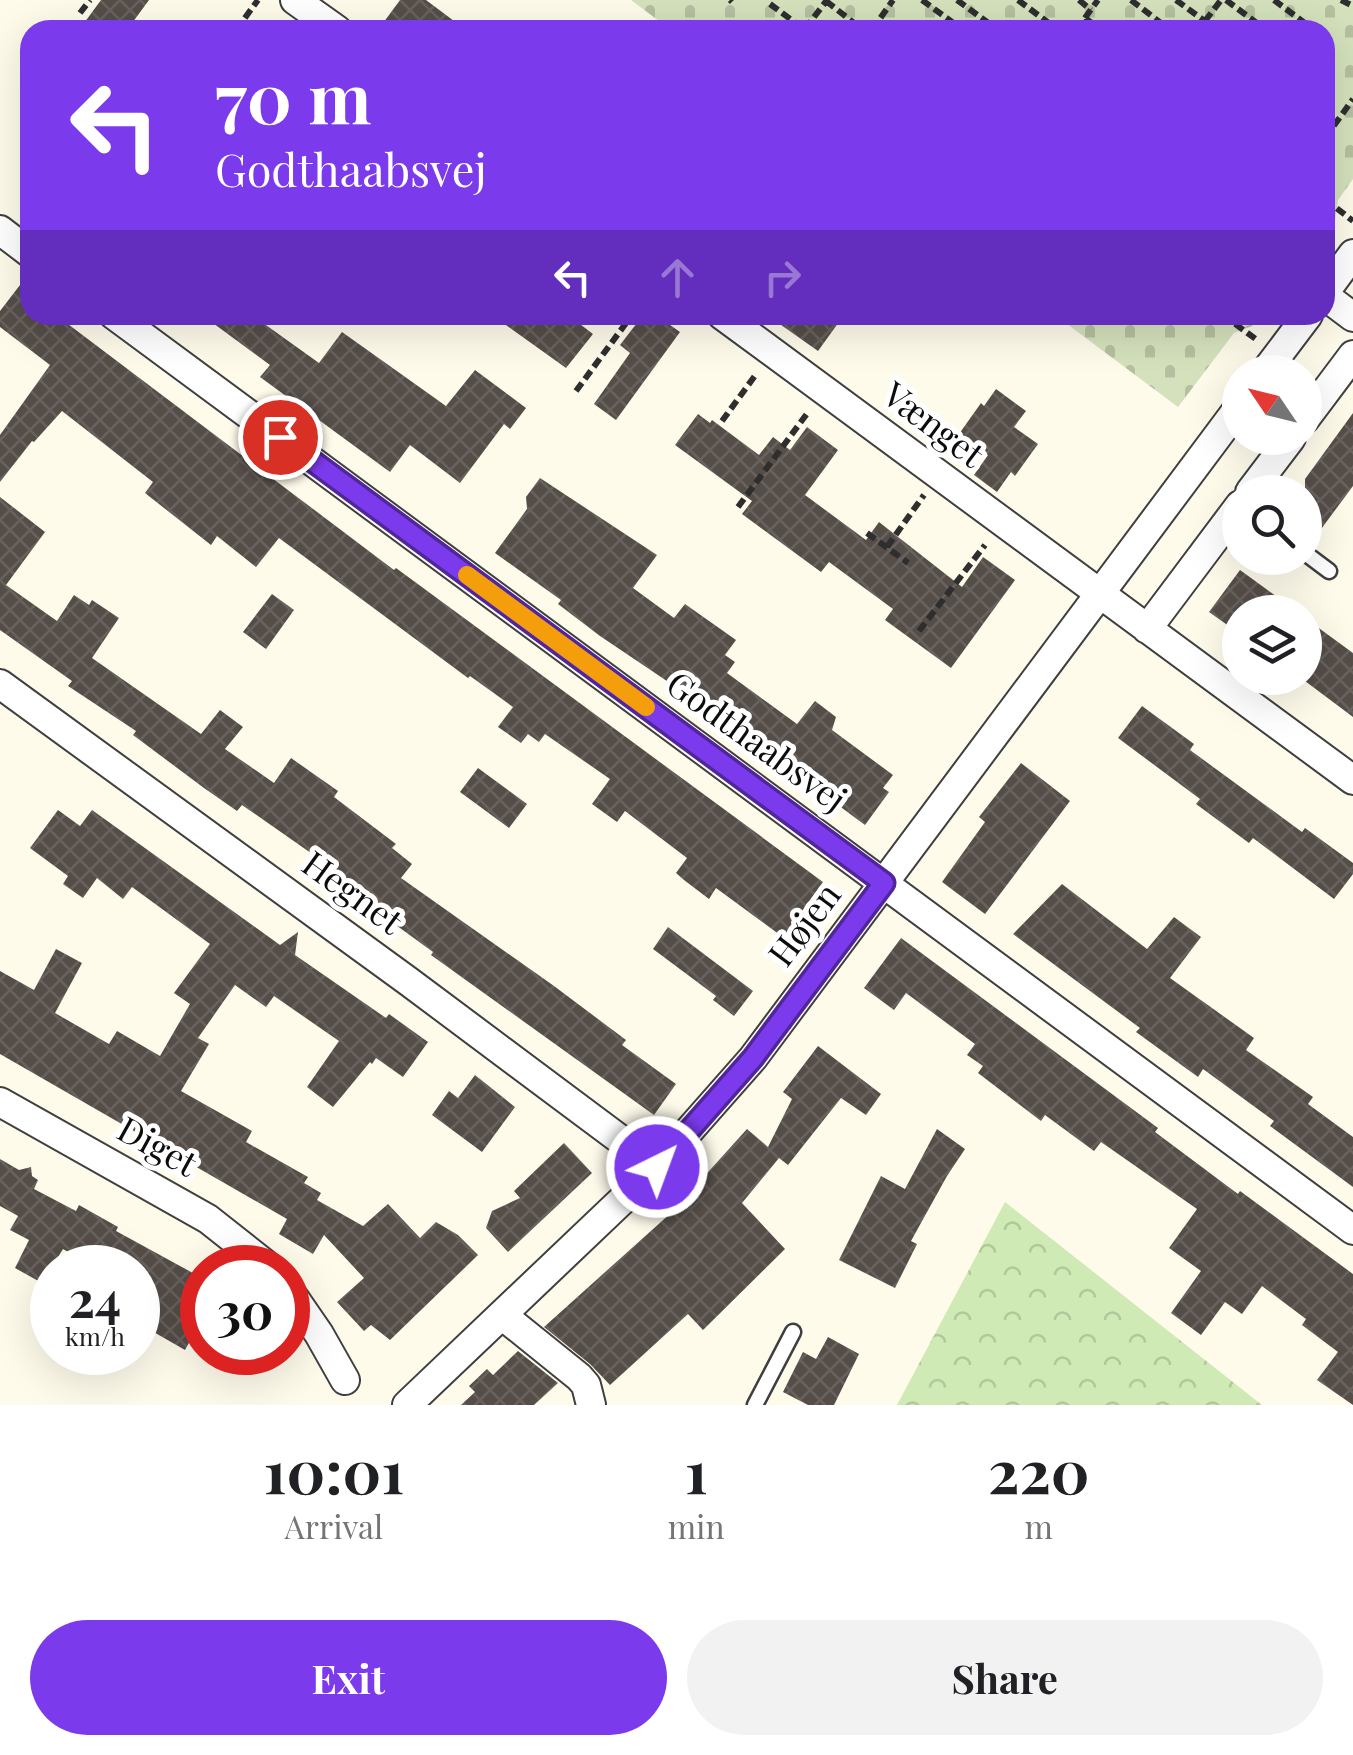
<!DOCTYPE html>
<html lang="en">
<head>
<meta charset="utf-8">
<style>
	body { margin:0; font-family:"Playfair Display",serif; background:#f2f2f2; color:#202124; height:100vh; display:flex; flex-direction:column; font-size:38px; white-space:nowrap }
	* { box-sizing:border-box; margin:0 }
	p { font-size:32px; color:#757577 }
	.icon { flex:none; width:55px; height:55px; fill:none; stroke:currentColor; stroke-width:2; stroke-linecap:round; stroke-linejoin:round }
	.map { position:relative; height:1405px; overflow:hidden }
	.details { display:flex; flex-direction:column; background:#fff; flex:1 }
	.details>* { flex:none }
	.banner { position:absolute; left:20px; top:20px; width:1315px; height:305px; border-radius:30px; box-shadow:0 10px 40px #0002; background:#7c3aed; color:#fff; overflow:hidden }
	.needle { width:65px; rotate:305deg }
	.fabs { position:absolute; left:1222px; top:355px; display:grid; gap:20px }
	.fabs a { display:grid; place-items:center; width:100px; height:100px; border-radius:50%; background:#fff; box-shadow:0 10px 40px #0002; font-size:50px }
	.speed { position:absolute; left:30px; top:1245px; display:flex; gap:20px; font-size:50px; font-weight:700; text-align:center }
	.speed>* { display:grid; place-content:center; width:130px; height:130px; border-radius:50%; background:#fff; box-shadow:0 10px 40px #0002; line-height:1 }
	.speed small { font-size:25px; font-weight:400 }
	.speed .limit { border:15px solid #d22; background:#fff; color:#111 }
	.pin { position:absolute; display:grid; place-items:center; width:85px; height:85px; color:#fff; margin:-42px; border:5px solid #fff; border-radius:50%; box-shadow:0 2px 10px #0007 }
	.me { position:absolute; width:110px; margin:-55px; rotate:42deg; stroke-linejoin:round; filter:drop-shadow(0 0 8px #0008) }
	.turn { display:flex; align-items:center; gap:35px; height:210px; padding:0 30px; font-size:45px }
	.turn .icon { width:130px; height:130px; stroke-width:2.5 }
	.turn b { display:block; font-size:70px; line-height:85px }
	.lanes { display:flex; align-items:center; height:95px; padding:0 30px; background:#0003; justify-content:center; gap:50px; direction:ltr }
	.lanes .off { opacity:.35 }
	.eta { display:flex; justify-content:space-evenly; align-items:center; height:170px; text-align:center }
	.eta b { font-size:60px; font-weight:700; line-height:70px }
	.primary-button { display:flex; gap:20px; margin-top:auto; padding:20px 30px }
	.primary-button a { flex:1; height:115px; border-radius:60px; background:#7c3aed; color:#fff; font-size:40px; font-weight:700; line-height:115px; text-align:center }
	.primary-button a+a { background:#f2f2f2; color:#202124 }
	.map>svg:first-child { display:block }
</style>
</head>
<body>
<div class="map">
<svg width="1353" height="1405" viewBox="0 0 1353 1405">
	<defs>
		<pattern id="cemetery-stones" width="16" height="16" patternUnits="userSpaceOnUse" patternTransform="scale(2.5)"><rect width="16" height="16" fill="#d4e1bc"/><path d="M2 7V4a2 2 0 0 1 4 0v3zM10 15v-3a2 2 0 0 1 4 0v3z" fill="#b5c0a0"/></pattern>
		<pattern id="park-crowns" width="20" height="18" patternUnits="userSpaceOnUse" patternTransform="scale(2.5)"><rect width="20" height="18" fill="#cfeab4"/><path d="M2 6a3 3 0 1 1 6 0M12 15a3 3 0 1 1 6 0" fill="none" stroke="#b1c89a"/></pattern>
		<pattern id="building-cross-hatch" width="8" height="8" patternUnits="userSpaceOnUse" patternTransform="scale(2.5)"><rect width="8" height="8" fill="#554d48"/><path d="M0 0l8 8M0 8l8-8" fill="none" stroke="#68625e"/></pattern>
	</defs>
	<rect width="100%" height="100%" fill="#fffbeb"/>
	<path fill="url(#cemetery-stones)" d="M631,0H1353V179L1338,200L1335,220L1325,233V30H671Z
		M1055,315H1261L1252,326L1234,333L1178,407Z"/>
	<path fill="url(#park-crowns)" d="M1005,1202L1262,1405H897Z"/>
	<path fill="url(#building-cross-hatch)" d="M101,0H149L127,30H79Z
		M400,0H426L466,30H378Z
		M30,272V315H56L394,570L396,568L823,882L802,911L812,920L795,946L716,888L709,899L684,880L676,873L687,858L625,811L617,822L592,804L610,779L545,734L539,742L528,734L521,743L498,727L513,707L470,676L468,678L279,538L256,567L217,536L211,545L145,493L153,482L62,411L34,442L32,441L0,482V435L50,365L0,327V311Z
		M202,315H252L319,363L342,332L446,406L475,370L526,408L510,429L504,424L460,483L410,445L390,472L260,377L270,365Z
		M492,315H568L593,334L566,368Z
		M643,315H656L680,332L616,420L594,404L630,353L620,345Z
		M767,315H844L818,351Z
		M996,389L1026,411L1014,427L1038,444L1015,476L1011,472L997,492L974,475L988,455L959,434L981,403L984,406Z
		M1353,413V486L1310,544L1305,542V479Z
		M698,414L710,423L712,420L759,455L773,437L790,450L807,427L838,450L805,495L866,540L879,522L962,587L983,557L1015,580L951,668L885,620L893,609L829,562L821,572L742,514L752,501L675,445Z
		M540,478L657,555L633,588L674,618L685,604L736,640L725,655L735,662L727,673L797,724L815,701L836,717L832,730L893,775L883,788L889,792L865,825L704,706L600,636L558,604L561,600L495,553L527,509L526,497Z
		M0,497L45,532L6,585L57,621L74,595L89,605L92,600L119,618L92,658L201,734L220,710L243,727L225,749L274,783L291,758L338,791L334,797L396,844L392,848L412,864L401,878L554,986L626,1040L622,1045L676,1084L654,1115L431,955L433,952L323,872L328,865L242,805L237,811L204,788L133,735L136,731L68,686L72,681L0,630Z
		M1240,570L1298,612H1240V634L1209,612Z
		M272,594L294,610L266,649L243,632Z
		M1305,618L1353,653V717L1305,681Z
		M1142,706L1194,744L1190,750L1302,832L1305,828L1353,863V874L1334,899L1253,838L1249,843L1196,804L1200,799L1118,738Z
		M1021,763L1070,801L985,914L942,882L985,822L979,817Z
		M478,768L527,804L509,828L460,792Z
		M58,810L80,826L92,810L280,945L298,932L295,955L386,1018L389,1014L428,1042L403,1077L376,1058L372,1064L370,1062L333,1107L307,1087L339,1041L274,996L266,1007L235,985L198,1038L209,1044L181,1091L252,1131L246,1142L308,1177L304,1183L321,1193L317,1200L363,1226L388,1204L420,1238L436,1222L458,1235L478,1255L390,1340L371,1325L364,1331L337,1302L364,1278L324,1235L313,1254L279,1234L287,1219L0,1054V971L34,990L56,949L82,963L55,1013L109,1044L117,1031L160,1056L190,1004L174,993L210,944L132,887L123,899L97,878L83,898L63,884L68,876L30,848Z
		M1062,884L1147,949L1174,917L1201,937L1170,978L1254,1038L1246,1050L1313,1097L1308,1104L1353,1137V1187L1270,1126L1274,1121L1203,1069L1198,1077L1136,1032L1140,1028L1013,934Z
		M668,927L753,991L734,1016L713,1000L716,996L653,949Z
		M901,938L1158,1128L1155,1132L1238,1194L1240,1191L1353,1274V1405L1317,1380L1338,1352L1302,1325L1306,1319L1262,1286L1242,1314L1225,1302L1201,1335L1171,1313L1201,1271L1169,1248L1197,1209L1101,1142L1094,1151L1045,1115L1041,1121L978,1073L983,1066L967,1055L975,1044L906,993L894,1010L864,988Z
		M818,1046L881,1094L866,1115L841,1098L788,1165L779,1158L742,1203L785,1249L703,1330L688,1314L610,1385L590,1364L544,1327L672,1212L747,1129L768,1147L792,1099L783,1092Z
		M475,1075L515,1107L482,1152L432,1115L449,1091L458,1098Z
		M937,1129L965,1149L947,1176L911,1241L917,1244L895,1288L839,1260L881,1176L905,1189Z
		M564,1143L592,1173L508,1252L486,1228L492,1211L520,1198L514,1191Z
		M0,1159L19,1170L31,1167L32,1176L38,1180L34,1189L76,1211L79,1205L118,1227L116,1231L202,1278V1345L191,1339L185,1350L138,1323L148,1306L138,1299V1268H97L63,1249L42,1283L15,1268L29,1240L10,1230L18,1216L0,1206Z
		M828,1337L859,1354L834,1405H808L783,1392L803,1352L816,1359Z
		M518,1351L558,1383L534,1405H461L475,1392L469,1386L487,1369L493,1375Z"/>
	<g fill="none" stroke-linecap="round" stroke-linejoin="round">
		<g stroke="#3f3f3f" stroke-width="19">
			<path id="service" d="M1305,553L1329,571
				M755,1405L793,1332"/>
		</g>
		<g stroke="#3f3f3f" stroke-width="32">
			<path id="minor" d="M295,0L337,30
				M0,230L30,253
				M1325,292L1353,254
				M1325,296L1353,317
				M114,315L1353,1230
				M722,315L1353,780
				M1265,372L1308,315
				M1305,419L1353,355
				M1250,492L1291,438
				M1147,629L1240,505
				M0,684L408,981L657,1167
				M0,1102L208,1219L270,1268
				M288,1289L319,1334L345,1380
				M502,1315L579,1377L586,1385L591,1405
				M407,1405L657,1167L753,1058L1240,406"/>
		</g>
		<path stroke="#2e2e2e" stroke-width="6" stroke-dasharray="10 5" stroke-linecap="butt" d="M730,0L732,2
			M922,0L963,30
			M957,0L998,30
			M1018,0L1058,30
			M1079,0L1091,10
			M1131,0L1170,30
			M1176,0L1217,30
			M1226,0L1266,30
			M1274,0L1314,30
			M1341,0L1353,6
			M826,1L863,30
			M770,4L805,30
			M80,13L90,0
			M1085,18L1101,30
			M1205,21L1221,0
			M805,29L827,0
			M236,30L258,0
			M872,30L893,0
			M1076,30L1098,0
			M1325,112L1337,121
			M1325,138L1353,99
			M1325,165L1332,177L1325,186
			M1325,199L1353,221
			M573,315L575,317
			M1223,315L1257,340
			M576,391L632,315
			M722,421L757,373
			M738,507L809,411
			M867,533L908,563
			M887,547L924,495
			M919,631L985,545"/>
		<use href="#service" stroke="#fff" stroke-width="14"/>
		<use href="#minor" stroke="#fff" stroke-width="28"/>
	</g>
	<g fill="none" stroke-linecap="round" stroke-linejoin="round">
		<g stroke="#51269a" stroke-width="25">
			<path id="route" d="M280,437L884,883L753,1058L657,1167"/>
		</g>
		<use href="#route" stroke="#7c3aed" stroke-width="18"/>
		<path stroke="#f59e0b" stroke-width="18" d="M467,575L646,707"/>
	</g>
	<g text-anchor="middle" stroke-width="10" stroke-linejoin="round" paint-order="stroke">
		<g font-size="35" fill="#0c0c0c" stroke="#fff">
			<text transform="translate(933 425) rotate(37)" y="12">Vænget</text>
			<text transform="translate(756 742) rotate(36)" y="12">Godthaabsvej</text>
			<text transform="translate(352 893) rotate(36)" y="12">Hegnet</text>
			<text transform="translate(805 925) rotate(-53)" y="12">Højen</text>
			<text transform="translate(157 1147) rotate(29)" y="12">Diget</text>
		</g>
	</g>
</svg>
<div class="fabs">
<a><svg class="needle" viewBox="-14 -14 28 28"><path d="M0-13l5 13h-10z" fill="#e53935"/><path d="M0 13l5-13h-10z" fill="#757577"/></svg></a>
<a><svg class="icon" aria-label="search" viewBox="0 0 24 24"><circle cx="10" cy="10" r="6"/><path d="M15 15l6 6"/></svg></a>
<a><svg class="icon" aria-label="layers" viewBox="0 0 24 24"><path d="M12 4l9 5-9 5-9-5zM3 14l9 5 9-5"/></svg></a>
</div>
<div class="speed"><div>24<small>km/h</small></div><div class="limit">30</div></div>
<div class="pin" style="left:280px;top:437px;background:#d93025"><svg class="icon" aria-label="arrive" viewBox="0 0 24 24"><path d="M6 21V4h12l-3 4 3 4H6"/></svg></div>
<svg class="me" style="left:657px;top:1167px" viewBox="-20 -20 40 40"><circle r="17" fill="#7c3aed" stroke="#fff" stroke-width="3"/><path d="M0-11L8 9 0 5-8 9z" fill="#fff"/></svg>
<div class="banner">
<div class="turn"><svg class="icon" aria-label="left" viewBox="0 0 24 24"><path d="M17 20v-9H6M10 6l-5 5 5 5"/></svg><div><b>70 m</b>Godthaabsvej</div></div>
<div class="lanes"><svg class="icon" aria-label="left" viewBox="0 0 24 24"><path d="M17 20v-9H6M10 6l-5 5 5 5"/></svg><svg class="icon off" aria-label="ahead" viewBox="0 0 24 24"><path d="M12 20V5M6 11l6-6 6 6"/></svg><svg class="icon off" aria-label="right" viewBox="0 0 24 24"><path d="M7 20v-9h11M14 6l5 5-5 5"/></svg></div>
</div>
</div>
<section class="details">
<div class="eta">
<div><b>10:01</b><p>Arrival</p></div>
<div><b>1</b><p>min</p></div>
<div><b>220</b><p>m</p></div>
</div>
<div class="primary-button"><a>Exit</a><a>Share</a></div>
</section>
</body>
</html>
